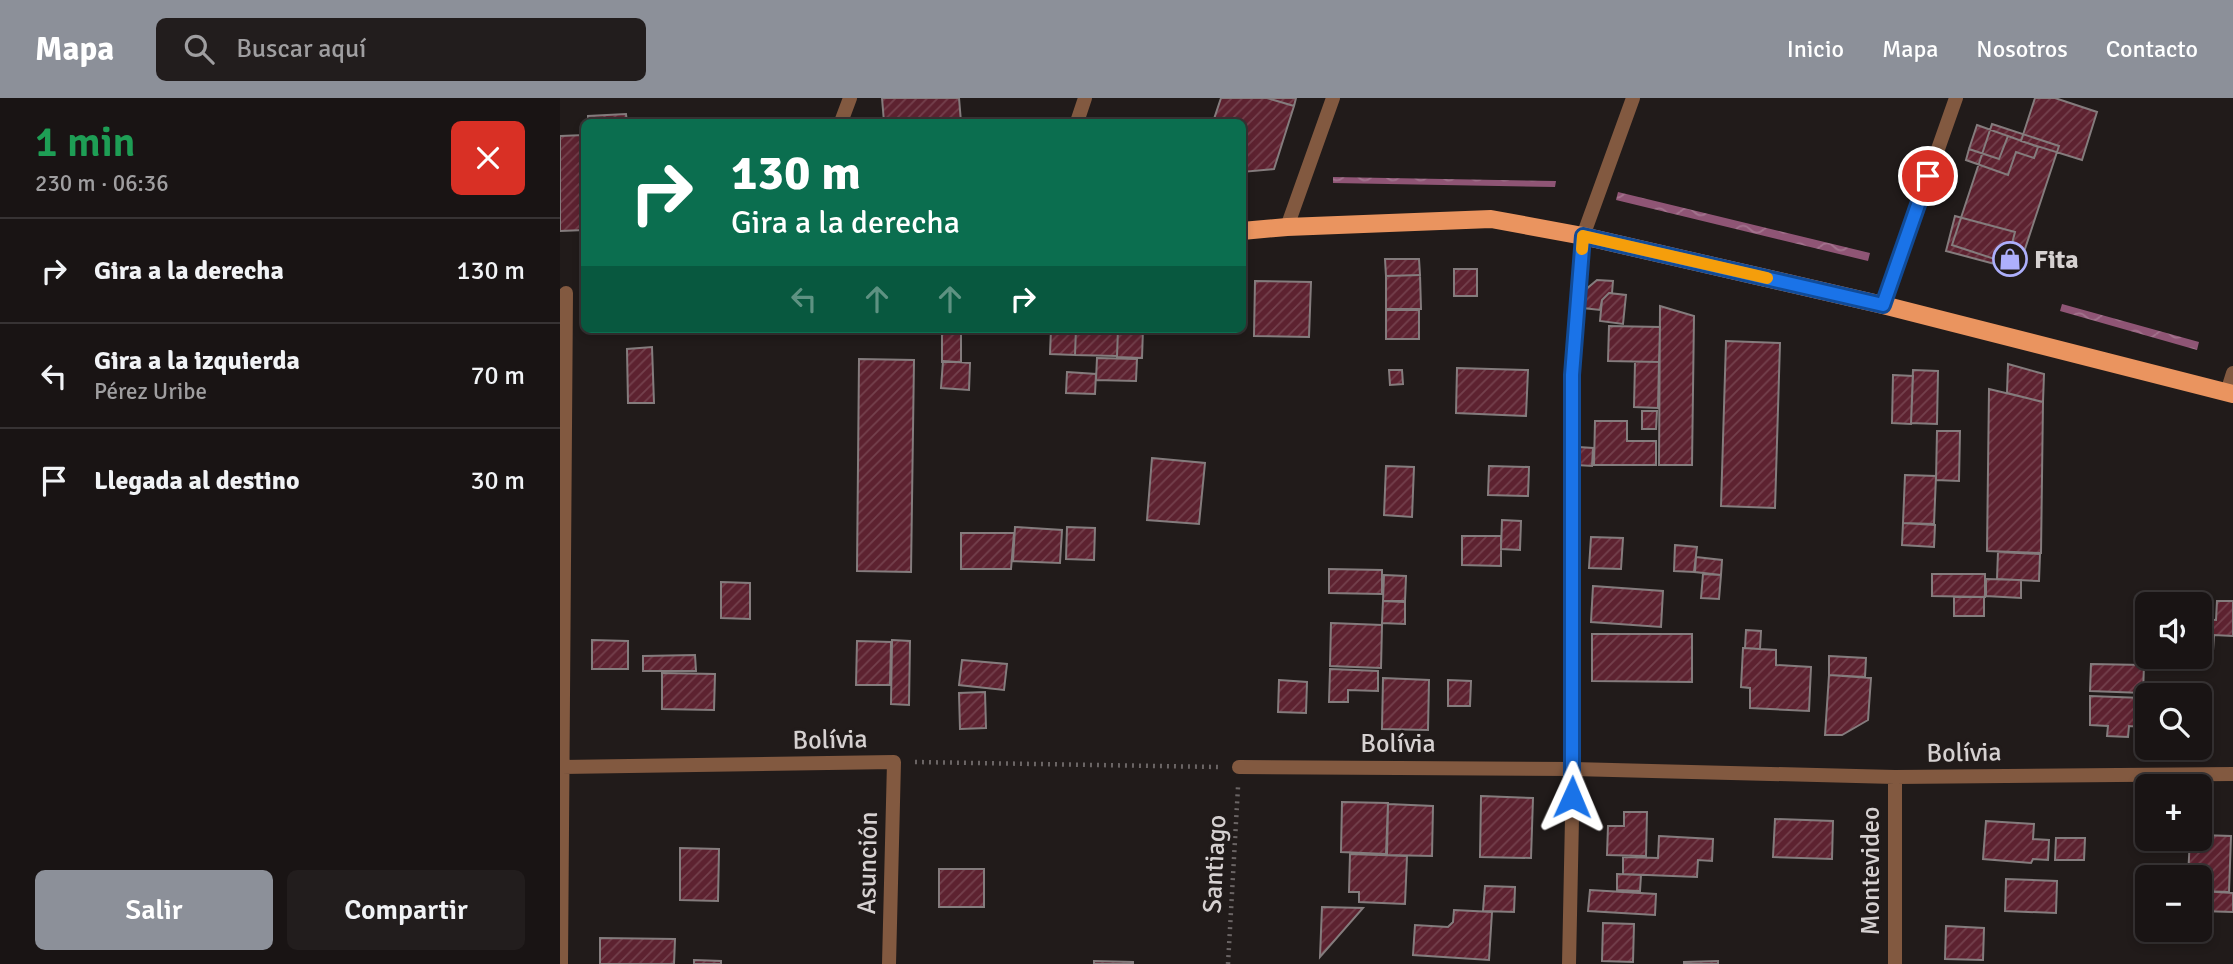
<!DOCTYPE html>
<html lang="es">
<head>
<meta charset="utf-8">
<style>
	body { margin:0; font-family:Signika,sans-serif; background:#221d1d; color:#f1f3f6; height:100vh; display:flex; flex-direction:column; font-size:26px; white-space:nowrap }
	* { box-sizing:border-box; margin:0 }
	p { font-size:23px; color:#9f9ea0 }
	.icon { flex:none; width:38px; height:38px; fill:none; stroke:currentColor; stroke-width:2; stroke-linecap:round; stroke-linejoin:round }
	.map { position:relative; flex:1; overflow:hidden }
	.drawer { display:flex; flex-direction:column; background:#191414; width:560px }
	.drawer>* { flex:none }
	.banner { position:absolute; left:21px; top:21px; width:665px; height:214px; border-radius:10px; box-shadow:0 4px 10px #0003,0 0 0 2px #373334; background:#0b6e4f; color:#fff; overflow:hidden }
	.tools { position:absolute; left:1575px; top:494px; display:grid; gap:14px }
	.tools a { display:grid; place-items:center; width:77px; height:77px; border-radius:10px; background:#191414; box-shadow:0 4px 10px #0003,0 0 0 2px #373334; font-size:35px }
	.pin { position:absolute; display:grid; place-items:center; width:60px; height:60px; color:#fff; margin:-30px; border:4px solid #fff; border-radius:50%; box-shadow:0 2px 7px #0007 }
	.me { position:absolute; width:77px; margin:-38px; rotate:1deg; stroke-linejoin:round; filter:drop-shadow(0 0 5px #0008) }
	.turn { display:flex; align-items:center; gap:24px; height:147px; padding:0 35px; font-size:32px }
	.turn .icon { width:91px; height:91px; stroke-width:2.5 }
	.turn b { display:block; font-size:49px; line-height:60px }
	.lanes { display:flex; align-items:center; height:66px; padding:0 35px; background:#0003; justify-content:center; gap:35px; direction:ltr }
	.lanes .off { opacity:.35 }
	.round { display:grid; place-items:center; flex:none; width:74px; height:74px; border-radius:10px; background:#221d1d }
	.head { display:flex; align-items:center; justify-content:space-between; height:119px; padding:0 35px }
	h1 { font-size:42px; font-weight:600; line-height:52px; color:#1e9e55 }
	.cta { display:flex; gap:14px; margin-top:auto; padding:14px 35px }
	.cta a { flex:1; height:80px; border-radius:10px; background:#8c9099; color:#fff; font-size:28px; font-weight:600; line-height:80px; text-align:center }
	.cta a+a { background:#221d1d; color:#f1f3f6 }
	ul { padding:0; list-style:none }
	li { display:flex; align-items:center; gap:21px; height:105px; padding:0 35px; border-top:2px solid #373334 }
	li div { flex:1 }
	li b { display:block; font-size:26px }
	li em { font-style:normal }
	header { display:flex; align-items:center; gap:42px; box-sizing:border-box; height:98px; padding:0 35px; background:#8c9099; color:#fff }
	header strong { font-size:33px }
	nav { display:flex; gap:38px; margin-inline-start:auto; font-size:24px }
	.search { width:490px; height:63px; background:#221d1d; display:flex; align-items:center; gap:18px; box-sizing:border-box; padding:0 24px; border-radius:10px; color:#9f9ea0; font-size:26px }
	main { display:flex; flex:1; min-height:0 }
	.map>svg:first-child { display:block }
</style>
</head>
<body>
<header>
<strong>Mapa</strong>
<div class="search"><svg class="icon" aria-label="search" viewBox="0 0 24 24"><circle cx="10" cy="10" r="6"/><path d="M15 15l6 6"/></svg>Buscar aquí</div>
<nav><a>Inicio</a><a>Mapa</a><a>Nosotros</a><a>Contacto</a></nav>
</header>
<main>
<section class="drawer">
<div class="head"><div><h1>1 min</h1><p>230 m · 06:36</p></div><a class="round" style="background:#d93025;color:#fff"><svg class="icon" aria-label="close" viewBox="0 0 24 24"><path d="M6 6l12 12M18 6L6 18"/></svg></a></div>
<ul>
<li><svg class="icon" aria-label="right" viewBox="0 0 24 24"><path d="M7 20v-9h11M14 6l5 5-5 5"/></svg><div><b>Gira a la derecha</b></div><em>130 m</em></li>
<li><svg class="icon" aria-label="left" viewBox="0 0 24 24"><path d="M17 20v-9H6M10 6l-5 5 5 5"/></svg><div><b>Gira a la izquierda</b><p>Pérez Uribe</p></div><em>70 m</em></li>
<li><svg class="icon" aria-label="arrive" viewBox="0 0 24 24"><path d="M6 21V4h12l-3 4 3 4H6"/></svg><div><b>Llegada al destino</b></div><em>30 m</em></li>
</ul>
<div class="cta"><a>Salir</a><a>Compartir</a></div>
</section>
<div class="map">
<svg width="1673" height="866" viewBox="0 0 1673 866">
	<defs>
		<pattern id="water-waves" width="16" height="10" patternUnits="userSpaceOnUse" patternTransform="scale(1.75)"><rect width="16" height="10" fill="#8f5575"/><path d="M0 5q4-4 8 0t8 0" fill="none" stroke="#a3748e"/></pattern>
		<pattern id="building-hatch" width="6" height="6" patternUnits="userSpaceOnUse" patternTransform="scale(1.75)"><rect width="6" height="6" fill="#5d2230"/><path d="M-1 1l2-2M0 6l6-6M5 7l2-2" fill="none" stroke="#74414d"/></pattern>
	</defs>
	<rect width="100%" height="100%" fill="#211b1a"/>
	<path fill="url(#water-waves)" d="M773,79L996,83L995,89L773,85Z
		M1058,94L1310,155L1308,163L1056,102Z
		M1502,206L1639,244L1637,252L1500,213Z"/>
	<path fill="url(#building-hatch)" stroke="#847c7d" stroke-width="2" d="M322,0H399L401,24H324Z
		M661,0H707L734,8L714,71L682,74V24H653Z
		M707,0H736L734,8Z
		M1475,0H1495L1537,14L1522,62L1461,43Z
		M66,16L67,24H28V18Z
		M1432,26L1499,48L1459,169L1392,147Z
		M1417,27L1448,38L1439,61L1409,51Z
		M24,37V132L0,133V38Z
		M1448,38L1478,49L1474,60L1456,54L1448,77L1406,62L1409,51L1439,61Z
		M1395,118L1455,134L1446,169L1386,153Z
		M825,161H859L860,177L826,178Z
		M894,171H917V198H894Z
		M860,177L861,211H826V178Z
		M1037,182L1053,183L1052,195H1049L1042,202L1040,212L1023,210L1025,192Z
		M695,183L751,184L749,239L694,238Z
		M1049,195L1066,197L1063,226L1040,223L1042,202Z
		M1100,208L1134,218L1132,367H1099Z
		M826,212H859V241H826Z
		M1049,228L1100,229L1099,264L1048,263Z
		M382,231H401V264H382Z
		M491,231H516L515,257L490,256Z
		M516,231H558L557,258L515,257Z
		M558,231H583L582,260L557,259Z
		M1166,243L1220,245L1215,410L1161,408Z
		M92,249L94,305H68L67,251Z
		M537,260L577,261L576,283L536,282Z
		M299,261L354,262L351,474L297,473Z
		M383,263L410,265L409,292L381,290Z
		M1075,264H1099L1098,310L1074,309Z
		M1448,266L1484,276L1483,304L1447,295Z
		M897,270L968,272L966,318L896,315Z
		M829,272H842L843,286L830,287Z
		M1353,272L1378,273L1377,326L1351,325Z
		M507,274L536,276L535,296L506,295Z
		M1333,277L1353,278L1351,326L1332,325Z
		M1429,291L1483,304L1481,455L1427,453Z
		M1082,313H1097L1096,331H1082Z
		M1035,323H1067V343H1096V367H1034Z
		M1377,333H1400L1399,383L1376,382Z
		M1018,349L1033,350L1032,368L1017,367Z
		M592,360L645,365L639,426L587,422Z
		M826,368L854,369L852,419L824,417Z
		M929,368L969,369L968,398L928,397Z
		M1345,377L1376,378L1374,426L1343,425Z
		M942,422L961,423L960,452L941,451Z
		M1343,425L1375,427L1374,449L1342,447Z
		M455,429L502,432L500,465L453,463Z
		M507,429L535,430L534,462L506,461Z
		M401,435H454L451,471H401Z
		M902,438H941V468L902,467Z
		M1031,439L1063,440L1061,471L1029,470Z
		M1115,447L1137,449L1134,474L1114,473Z
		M1438,454L1480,456L1479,483L1437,481Z
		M1136,459L1162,462L1161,477L1135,474Z
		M769,471L822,472V496L769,495Z
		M1143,476L1161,477L1159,501L1141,500Z
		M1372,476H1425V499L1372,498Z
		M824,477L846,478L845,503H823Z
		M1426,481L1461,482V500L1426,498Z
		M161,484L190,485V521L161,520Z
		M1033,488L1103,493L1101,529L1031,524Z
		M1394,499H1424V518H1394Z
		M823,503L845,504V526L822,525Z
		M1657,503H1673V538L1654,537L1653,553H1640V521L1656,522Z
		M771,525L822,527L821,570L770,568Z
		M1186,532L1201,533L1200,551L1185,550Z
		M1032,536H1132V584L1032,583Z
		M32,542L68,543V571H32Z
		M332,542L350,543L349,607L331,606Z
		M297,543L331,544L330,587H296Z
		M1183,550L1216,552V567L1251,569L1249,613L1190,610V590L1181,589Z
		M135,557L136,573H83V558Z
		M1269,558L1306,560L1305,579L1269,577Z
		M402,562L447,566L444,592L399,587Z
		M1531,566L1584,567L1583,595L1530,593Z
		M770,571L818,573V593L788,592V604H769Z
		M102,575L155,576L154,612L102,611Z
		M1269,577L1311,580L1308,622L1282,637H1265Z
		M823,580L869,582L868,632L822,631Z
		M719,582L747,584L746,615L718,614Z
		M888,582L911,583L910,608H888Z
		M425,594L426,630L400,631L399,595Z
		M1530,598L1582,600L1581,629L1569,628L1568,639L1547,638L1548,628L1530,627Z
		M921,698L973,700L971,760L920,759Z
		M782,704L828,705L826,756L781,754Z
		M828,706L873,708L872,758L827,757Z
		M1064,714H1087L1086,758L1047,757L1048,728H1064Z
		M1215,721L1273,723L1272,761L1213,759Z
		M1426,723L1474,726L1473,741L1489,742L1488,762L1473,761L1471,765L1423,761Z
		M1640,737L1671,738L1669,794L1640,793V779H1628L1630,740H1640Z
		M1099,738L1153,741L1152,763L1138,762L1137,779L1063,776V759L1098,760Z
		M1496,740H1525L1524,762H1495Z
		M120,750L159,751L158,803L120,802Z
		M790,756L847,758L845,806L799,804V794H789Z
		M379,771H424V809H379Z
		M1057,776L1081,777L1080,793L1057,792Z
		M1446,781L1497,783L1496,815L1445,813Z
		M925,788L955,789L954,814L923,813Z
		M1030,792L1096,796L1095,817L1028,813Z
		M1640,793L1673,795V814L1640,813Z
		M762,809L803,810L760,859Z
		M894,812L932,814L929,862L853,857L855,827L888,829L893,824Z
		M1043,825L1074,826L1073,864L1042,863Z
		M1386,828L1424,830L1423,862L1385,861Z
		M40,840L115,841L114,866H40Z
		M134,862L161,863V866H134Z
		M534,863L573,864V866H534Z
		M1158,863V866H1124V864Z"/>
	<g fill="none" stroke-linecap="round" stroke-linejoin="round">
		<path stroke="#6b6565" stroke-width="4.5" stroke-dasharray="2 5" stroke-linecap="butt" d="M355,664L658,669
			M668,866L678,689"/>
		<path stroke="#825940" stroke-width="14" d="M517,24L525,0
			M727,129L773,0
			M1023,138L1073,0
			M1667,294L1673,275
			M2,669L334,664L329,866
			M679,669L1013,671L1335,679L1673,676
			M1335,679V866
			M1,866L6,195"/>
		<path stroke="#825940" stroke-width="14" d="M281,24L290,0
			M1323,207L1396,0
			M1009,866L1013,671L1012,277L1023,138"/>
		<path stroke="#ea945f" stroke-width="18" d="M682,133L727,129L931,121L1023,138L1323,207L1673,296"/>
	</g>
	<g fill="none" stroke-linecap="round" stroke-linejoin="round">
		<g stroke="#114b97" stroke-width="18">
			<path id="route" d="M1012,699V277L1023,138L1323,207L1368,78"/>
		</g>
		<use href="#route" stroke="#1a73e8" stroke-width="12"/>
		<path stroke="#f59e0b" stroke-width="12" d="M1022,151L1023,138L1207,180"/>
	</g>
	<defs>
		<g id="shop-ring" transform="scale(1.75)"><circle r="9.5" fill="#211b1a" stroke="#adaffb" stroke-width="1.5"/><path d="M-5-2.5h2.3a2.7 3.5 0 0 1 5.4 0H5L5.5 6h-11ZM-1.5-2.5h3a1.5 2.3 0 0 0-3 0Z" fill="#adaffb"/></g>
	</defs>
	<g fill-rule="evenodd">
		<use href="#shop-ring" x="1450" y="161"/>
	</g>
	<g text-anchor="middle" stroke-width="6" stroke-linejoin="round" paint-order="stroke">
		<g font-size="26" font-weight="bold" fill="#d6d1d1" stroke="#211b1a" text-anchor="start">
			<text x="1474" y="170">Fita</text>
		</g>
		<g font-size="26" fill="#d6d1d1" stroke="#211b1a">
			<text transform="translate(270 641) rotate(-1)" y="9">Bolívia</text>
			<text x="838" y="654">Bolívia</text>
			<text transform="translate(1404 654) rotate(-1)" y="9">Bolívia</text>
			<text transform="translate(307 765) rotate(-89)" y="9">Asunción</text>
			<text transform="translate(654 766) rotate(-87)" y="9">Santiago</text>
			<text transform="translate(1310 773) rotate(-90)" y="9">Montevideo</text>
		</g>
	</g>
</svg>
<div class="tools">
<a><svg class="icon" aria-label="sound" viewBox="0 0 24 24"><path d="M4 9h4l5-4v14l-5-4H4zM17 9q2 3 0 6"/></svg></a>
<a><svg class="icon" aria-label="search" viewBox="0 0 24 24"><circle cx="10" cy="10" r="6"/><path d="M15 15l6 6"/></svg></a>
<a>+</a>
<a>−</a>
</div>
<div class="pin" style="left:1368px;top:78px;background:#d93025"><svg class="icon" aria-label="arrive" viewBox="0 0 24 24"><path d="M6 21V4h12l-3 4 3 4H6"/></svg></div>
<svg class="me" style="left:1012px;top:699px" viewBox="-20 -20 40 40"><path d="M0-17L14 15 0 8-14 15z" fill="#1a73e8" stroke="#fff" stroke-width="4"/></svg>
<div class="banner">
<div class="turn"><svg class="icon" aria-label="right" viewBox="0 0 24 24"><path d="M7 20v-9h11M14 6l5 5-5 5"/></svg><div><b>130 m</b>Gira a la derecha</div></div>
<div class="lanes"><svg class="icon off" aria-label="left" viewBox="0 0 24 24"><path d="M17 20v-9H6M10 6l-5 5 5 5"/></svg><svg class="icon off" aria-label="ahead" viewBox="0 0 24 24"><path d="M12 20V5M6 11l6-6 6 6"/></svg><svg class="icon off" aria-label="ahead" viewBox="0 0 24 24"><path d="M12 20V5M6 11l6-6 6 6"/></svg><svg class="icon" aria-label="right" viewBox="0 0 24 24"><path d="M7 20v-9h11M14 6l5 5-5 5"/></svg></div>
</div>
</div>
</main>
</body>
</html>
